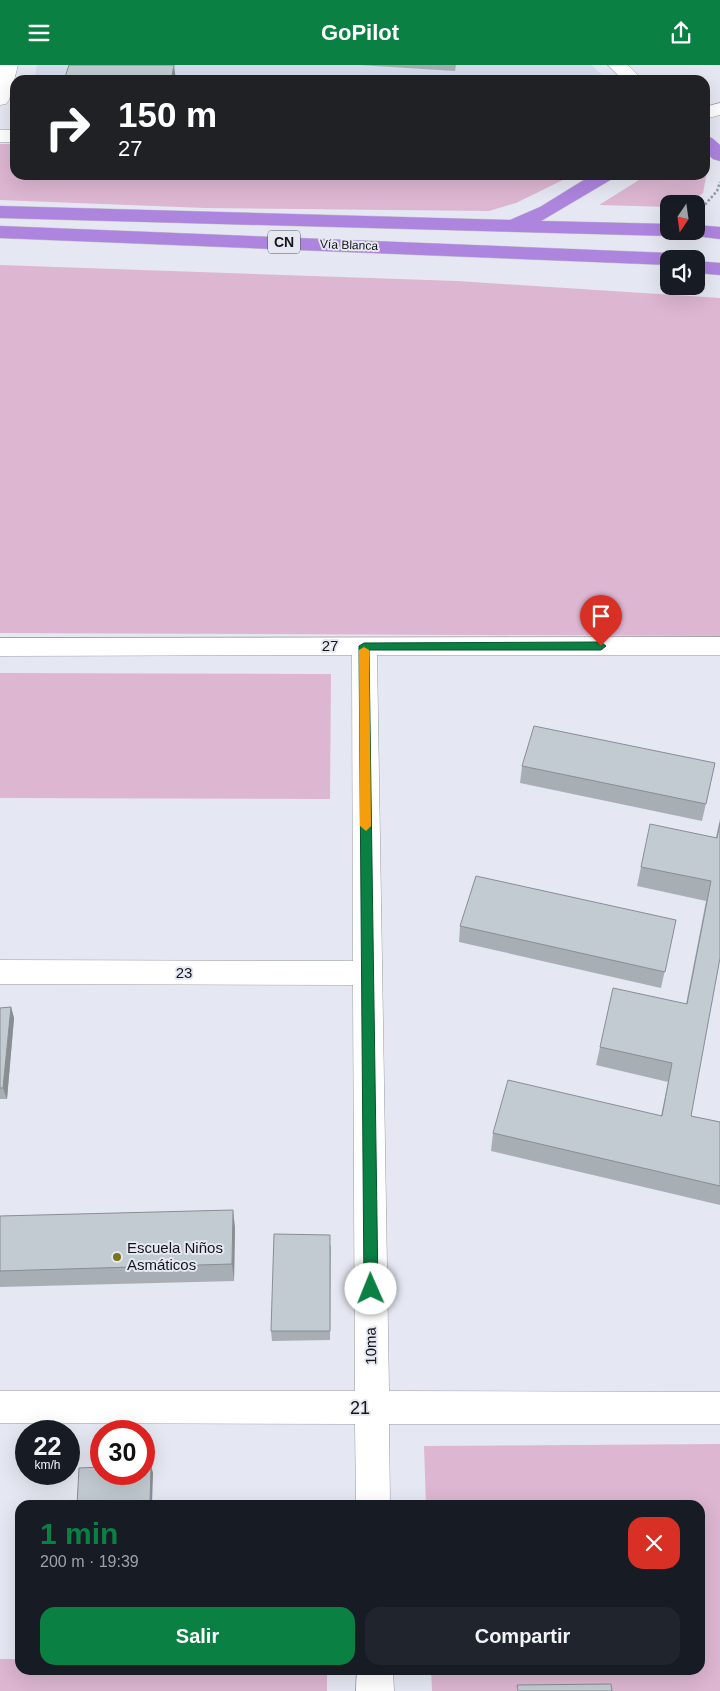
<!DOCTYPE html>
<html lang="es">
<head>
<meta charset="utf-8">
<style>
	body { margin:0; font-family:Arial,sans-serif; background:#20242c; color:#f1f3f6; height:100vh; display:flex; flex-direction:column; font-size:19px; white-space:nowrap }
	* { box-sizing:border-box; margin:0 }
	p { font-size:16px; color:#9ea1a6 }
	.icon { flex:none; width:28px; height:28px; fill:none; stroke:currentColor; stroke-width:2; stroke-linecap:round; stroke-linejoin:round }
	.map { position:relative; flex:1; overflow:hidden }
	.side { position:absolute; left:15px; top:1435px; width:690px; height:175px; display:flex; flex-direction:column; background:#171b24; border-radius:15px; box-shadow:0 5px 20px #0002 }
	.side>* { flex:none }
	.hud { position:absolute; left:10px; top:10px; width:700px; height:105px; border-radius:15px; box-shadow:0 5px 20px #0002; background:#202124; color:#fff; overflow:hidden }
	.needle { width:32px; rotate:193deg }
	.controls { position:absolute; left:660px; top:130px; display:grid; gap:10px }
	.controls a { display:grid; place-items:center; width:45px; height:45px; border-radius:10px; background:#171b24; box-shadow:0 5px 20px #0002; font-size:25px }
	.speed { position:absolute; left:15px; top:1355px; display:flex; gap:10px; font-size:25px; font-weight:700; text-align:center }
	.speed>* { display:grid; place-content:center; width:65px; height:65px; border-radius:50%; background:#171b24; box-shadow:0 5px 20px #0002; line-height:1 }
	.speed small { font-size:12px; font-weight:400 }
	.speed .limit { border:8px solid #d22; background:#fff; color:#111 }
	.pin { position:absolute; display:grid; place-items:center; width:42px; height:42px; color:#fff; margin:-51px -21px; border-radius:50% 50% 50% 0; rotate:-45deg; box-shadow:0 0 5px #0007 }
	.pin .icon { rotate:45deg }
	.me { position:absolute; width:55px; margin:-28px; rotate:359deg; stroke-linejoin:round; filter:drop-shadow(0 0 4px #0008) }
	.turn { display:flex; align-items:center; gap:18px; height:105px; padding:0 25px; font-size:22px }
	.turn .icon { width:65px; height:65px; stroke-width:2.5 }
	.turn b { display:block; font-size:35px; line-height:42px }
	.round { display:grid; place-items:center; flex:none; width:52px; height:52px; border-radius:15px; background:#20242c }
	.summary { display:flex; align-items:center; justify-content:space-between; height:85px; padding:0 25px }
	h1 { font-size:30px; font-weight:700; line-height:38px; color:#0b8043 }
	.cta { display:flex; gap:10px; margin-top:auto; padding:10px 25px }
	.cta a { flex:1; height:58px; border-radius:15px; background:#0b8043; color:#fff; font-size:20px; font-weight:700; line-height:58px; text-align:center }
	.cta a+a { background:#20242c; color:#f1f3f6 }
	header { display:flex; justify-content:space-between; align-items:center; height:65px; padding:0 25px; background:#0b8043; color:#fff; font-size:22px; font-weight:700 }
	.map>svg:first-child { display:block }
</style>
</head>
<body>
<header><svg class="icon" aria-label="menu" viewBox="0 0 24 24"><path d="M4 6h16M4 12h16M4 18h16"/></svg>GoPilot<svg class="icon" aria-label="share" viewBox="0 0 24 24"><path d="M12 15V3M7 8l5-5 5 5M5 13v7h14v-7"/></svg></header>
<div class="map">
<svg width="720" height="1626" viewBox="0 0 720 1626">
	<rect width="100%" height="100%" fill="#e5e8f2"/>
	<path fill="#d6dcec" d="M37,0H592L607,15H34Z"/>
	<path fill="#ddb6d1" d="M0,79H15V110H573L516,138L489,146L205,143L0,135Z
		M705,105L707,107L703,128L689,139H669L668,142L599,140L647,110H705Z
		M0,200L457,216L720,233V571L0,568Z
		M0,608L331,609L330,734L0,733Z
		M720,1379V1626H432L431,1605H700V1440H426L424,1381Z
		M0,1594H20V1605H327V1626H0Z"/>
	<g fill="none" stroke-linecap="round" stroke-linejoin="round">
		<g stroke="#989ba4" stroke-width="1">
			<path id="minor" d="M0,0H18L9,35L6,39L0,40Z
				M608,0H628L643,15H623Z
				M720,38V50L705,54V42Z
				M0,65H15V77H0Z
				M720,572V590H377L389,1326L720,1327V1359H389L390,1440H356L355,1359L0,1358V1326H355L353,920L0,919V895L353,896L352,590L0,591V573Z
				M357,1605H393L394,1626H356Z"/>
		</g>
		<g stroke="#c7c7c8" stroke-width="1">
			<path id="highway" d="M705,71L712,73L720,80V96L713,94L705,87Z
				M592,110H615L612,114L541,156L669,159V166H678L669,171L0,153V141L510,155L540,142Z
				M696,160L720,162V174L686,170L683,166H696Z
				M0,161L669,188L676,190L679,194H669V200L0,173Z
				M696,196L720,198V210L696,208Z"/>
		</g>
		<path stroke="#9799a0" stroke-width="2.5" stroke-dasharray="2.5 2" stroke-linecap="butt" d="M702,143L717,126L720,117"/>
		<use href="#minor" fill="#fff" fill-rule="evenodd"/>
		<use href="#highway" fill="#ad84de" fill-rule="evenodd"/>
	</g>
	<path fill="#a7afb4" d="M359,0H456L455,6Z
		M715,698L702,756L520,718L522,701Z
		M720,754V893L691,1051L720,1057V1140L491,1086L493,1068L661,1051L668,1017L596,1000L600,982L686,939L706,836L637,821L641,802L716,772Z
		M676,855L661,923L459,877L460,861Z
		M11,942L14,953L7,1034H0V943Z
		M0,1151L235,1162L234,1216L0,1222Z
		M331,1180L330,1275L272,1276L271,1266Z"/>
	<path fill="#888e92" d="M174,0L176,15H171Z
		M11,942L14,953L7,1034L3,1023Z
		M233,1145L235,1162L234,1216L232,1199Z
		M151,1400L153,1408L152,1440H150Z"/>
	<path fill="#c2cbd1" stroke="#888e92" d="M69,0H174L171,15H64Z
		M534,661L715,698L706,739L522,701Z
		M720,758V893L691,1051L720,1057V1121L493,1068L508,1015L662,1051L672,998L600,982L613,923L687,939L711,816L641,802L650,759L717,773Z
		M476,811L676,855L665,907L460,861Z
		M11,942L3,1023H0V943Z
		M233,1145L232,1199L0,1206V1151Z
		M274,1169L330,1170V1266H271Z
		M144,1400H151L150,1440H77L79,1403L101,1402V1409H144Z
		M611,1619L612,1626H518L517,1620Z"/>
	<path fill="#0b8043" stroke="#07532c" d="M601,577L606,581L601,585H369L378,1224L376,1229L371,1230L366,1229L364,1224L359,581L364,578Z"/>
	<path fill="#f59e0b" d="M364,582L369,585L371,761L366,766L360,761L359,585Z"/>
	<circle fill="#7b7519" stroke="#e5e8f2" stroke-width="2" cx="117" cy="1192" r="5"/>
	<g text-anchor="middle" stroke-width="4" stroke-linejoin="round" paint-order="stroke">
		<g font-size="12" fill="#151619" stroke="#e5e8f2">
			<text transform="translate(349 180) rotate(2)" y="4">Vía Blanca</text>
		</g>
		<rect fill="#e5e8f2" stroke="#53555a" stroke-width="1" x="268" y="165.5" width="32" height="23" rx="4"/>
		<g font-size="14" font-weight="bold" fill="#151619">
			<text x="284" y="182">CN</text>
		</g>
		<g font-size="15" fill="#151619" stroke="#e5e8f2">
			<text x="330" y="586">27</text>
			<text x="184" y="913">23</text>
			<text transform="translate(371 1281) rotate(-91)" y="5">10ma</text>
		</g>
		<g font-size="15" fill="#151619" stroke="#e5e8f2" text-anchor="start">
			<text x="127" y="1188">Escuela Niños<tspan x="127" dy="17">Asmáticos</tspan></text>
		</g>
		<g font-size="18" fill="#151619" stroke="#e5e8f2">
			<text x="360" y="1349">21</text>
		</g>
	</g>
</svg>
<div class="controls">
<a><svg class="needle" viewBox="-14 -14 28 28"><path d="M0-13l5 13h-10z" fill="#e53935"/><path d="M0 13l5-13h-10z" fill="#9ea1a6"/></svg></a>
<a><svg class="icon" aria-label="sound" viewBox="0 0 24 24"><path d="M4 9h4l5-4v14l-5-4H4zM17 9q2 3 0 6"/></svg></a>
</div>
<div class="speed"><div>22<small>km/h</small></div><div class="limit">30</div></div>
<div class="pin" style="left:601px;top:581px;background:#d93025"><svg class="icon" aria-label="arrive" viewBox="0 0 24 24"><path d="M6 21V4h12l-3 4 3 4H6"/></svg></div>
<svg class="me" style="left:371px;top:1224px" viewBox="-20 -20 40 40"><circle r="19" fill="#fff"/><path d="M0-13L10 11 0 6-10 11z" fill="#0b8043"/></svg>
<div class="hud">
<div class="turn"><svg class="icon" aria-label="right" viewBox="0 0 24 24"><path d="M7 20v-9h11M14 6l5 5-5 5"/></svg><div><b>150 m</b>27</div></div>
</div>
<section class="side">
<div class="summary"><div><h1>1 min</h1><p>200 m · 19:39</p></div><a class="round" style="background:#d93025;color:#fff"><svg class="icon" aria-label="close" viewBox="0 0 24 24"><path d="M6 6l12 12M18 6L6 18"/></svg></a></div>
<div class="cta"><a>Salir</a><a>Compartir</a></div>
</section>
</div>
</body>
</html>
